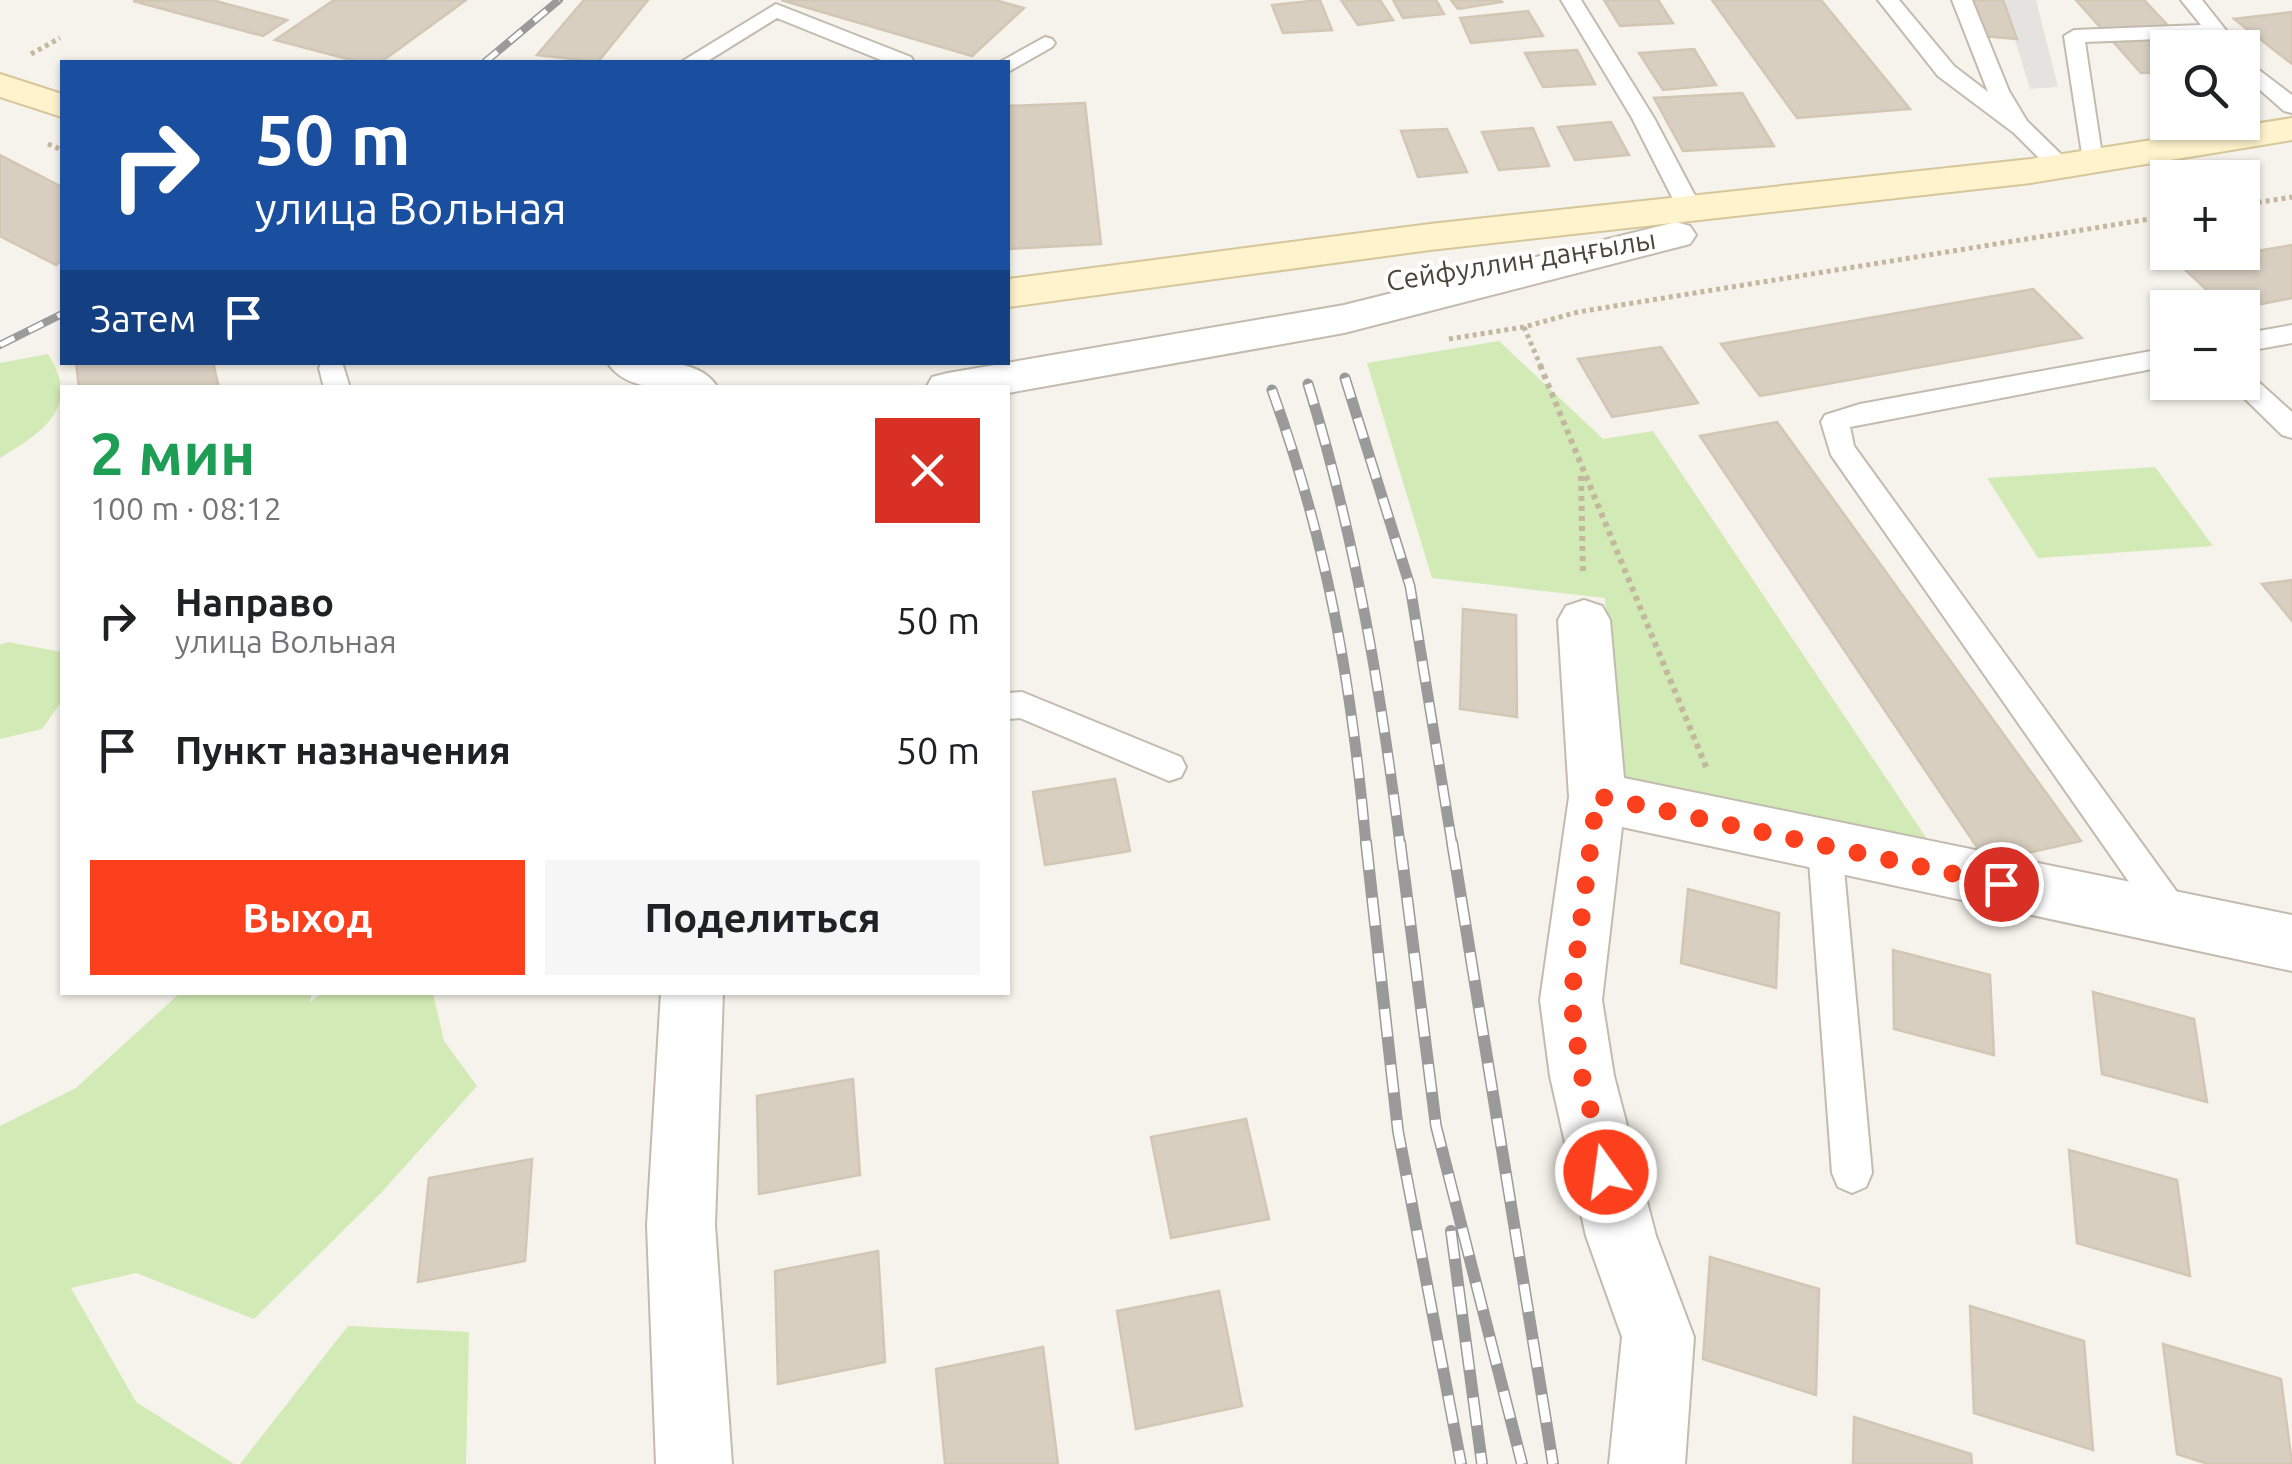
<!DOCTYPE html>
<html lang="ru">
<head>
<meta charset="utf-8">
<style>
	body { margin:0; font-family:Ubuntu,sans-serif; background:#f6f6f6; color:#202124; height:100vh; display:flex; flex-direction:column; font-size:38px; white-space:nowrap }
	* { box-sizing:border-box; margin:0 }
	p { font-size:32px; color:#757577 }
	.icon { flex:none; width:55px; height:55px; fill:none; stroke:currentColor; stroke-width:2; stroke-linecap:round; stroke-linejoin:round }
	.map { position:relative; flex:1; overflow:hidden }
	.side { position:absolute; left:60px; top:385px; width:950px; height:610px; display:flex; flex-direction:column; background:#fff; border-radius:0px; box-shadow:0 2px 8px #0004 }
	.side>* { flex:none }
	.hud { position:absolute; left:60px; top:60px; width:950px; height:305px; border-radius:0px; box-shadow:0 2px 8px #0004; background:#1a4fa0; color:#fff; overflow:hidden }
	.buttons { position:absolute; left:2150px; top:30px; display:grid; gap:20px }
	.buttons a { display:grid; place-items:center; width:110px; height:110px; border-radius:0px; background:#fff; box-shadow:0 2px 8px #0004; font-size:50px }
	.pin { position:absolute; display:grid; place-items:center; width:85px; height:85px; color:#fff; margin:-42px; border:5px solid #fff; border-radius:50%; box-shadow:0 2px 10px #0007 }
	.me { position:absolute; width:110px; margin:-55px; rotate:346deg; stroke-linejoin:round; filter:drop-shadow(0 0 8px #0008) }
	.turn { display:flex; align-items:center; gap:35px; height:210px; padding:0 30px; font-size:45px }
	.turn .icon { width:130px; height:130px; stroke-width:2.5 }
	.turn b { display:block; font-size:70px; line-height:85px }
	.then { display:flex; align-items:center; height:95px; padding:0 30px; background:#0003; gap:20px; font-size:38px }
	.round { display:grid; place-items:center; flex:none; width:105px; height:105px; border-radius:0px; background:#f6f6f6 }
	.headline { display:flex; align-items:center; justify-content:space-between; height:170px; padding:0 30px }
	h1 { font-size:60px; font-weight:700; line-height:75px; color:#1e9e55 }
	.action { display:flex; gap:20px; margin-top:auto; padding:20px 30px }
	.action a { flex:1; height:115px; border-radius:0px; background:#fc3f1d; color:#fff; font-size:40px; font-weight:700; line-height:115px; text-align:center }
	.action a+a { background:#f6f6f6; color:#202124 }
	ul { padding:0; list-style:none }
	li { display:flex; align-items:center; gap:30px; height:130px; padding:0 30px }
	li div { flex:1 }
	li b { display:block; font-size:38px }
	li em { font-style:normal }
	.map>svg:first-child { display:block }
</style>
</head>
<body>
<div class="map">
<svg width="2292" height="1464" viewBox="0 0 2292 1464">
	<rect width="100%" height="100%" fill="#f6f3ec"/>
	<path fill="#d2eab5" d="M1499,341L1603,439L1653,431L1927,839L1614,783L1605,598L1432,578L1367,363Z
		M48,354C82,406 44,432 0,458V363Z
		M2155,467L2213,546L2038,558L1987,478Z
		M8,642L62,652V701L42,729L0,739V645Z
		M181,992L312,993L310,1002L322,993H433L444,1041L477,1086L381,1193L254,1319L136,1273L71,1288L136,1402L234,1464H0V1126L76,1088Z
		M348,1326L469,1332L466,1464H240Z"/>
	<path fill="#e5e3e0" d="M2003,0H2036L2058,87L2030,89Z"/>
	<path fill="#d8cfc1" stroke="#d3c7b4" stroke-width="2.5" d="M212,0L287,20L263,36L133,1Z
		M334,0H466L381,62H359L275,40Z
		M584,0H648L598,62L537,55Z
		M781,0H995L1024,8L972,56Z
		M1320,0L1332,30L1283,33L1272,5Z
		M1341,0H1380L1393,20L1358,25Z
		M1393,0H1436L1444,14L1403,18Z
		M1451,0H1500L1502,2L1458,9Z
		M1604,0H1658L1673,23L1620,26Z
		M1712,0H1821L1910,109L1797,118Z
		M1970,0H2003L2017,39L1983,36Z
		M2076,0H2144L2189,48H2168V72L2141,73Z
		M1528,11L1543,36L1471,43L1460,18Z
		M2292,12V64L2234,19Z
		M1694,49L1716,85L1663,90L1639,53Z
		M1577,50L1595,84L1543,87L1525,53Z
		M1742,93L1774,146L1683,151L1654,98Z
		M1085,103L1101,244L1008,249V106Z
		M1611,122L1629,155L1575,160L1558,127Z
		M1533,128L1549,166L1499,170L1482,132Z
		M1447,129L1467,172L1418,177L1401,131Z
		M0,155L62,187V260L56,265L0,236Z
		M2292,245V298L2242,308H2226L2179,264Z
		M2033,289L2082,338L1760,396L1721,344Z
		M1661,347L1698,403L1612,417L1578,359Z
		M76,362H213L219,388H79Z
		M1777,422L2081,841L1987,862L1700,436Z
		M2292,580V621L2262,584Z
		M1463,609L1516,615L1517,717L1460,709Z
		M1115,779L1130,851L1045,865L1033,792Z
		M1688,889L1779,913L1776,988L1681,963Z
		M1893,950L1990,975L1994,1055L1894,1029Z
		M2093,992L2194,1019L2207,1102L2102,1074Z
		M853,1079L860,1175L759,1194L757,1096Z
		M1246,1119L1269,1219L1171,1238L1151,1137Z
		M2069,1150L2177,1180L2190,1276L2077,1243Z
		M532,1159L525,1261L418,1282L429,1178Z
		M878,1251L885,1362L778,1384L775,1271Z
		M1710,1257L1819,1289L1816,1395L1703,1359Z
		M1219,1291L1242,1406L1136,1429L1117,1311Z
		M1970,1306L2084,1341L2093,1450L1974,1413Z
		M2163,1344L2281,1379L2292,1464H2208L2177,1454Z
		M1043,1347L1058,1464H945L936,1369Z
		M1854,1417L1971,1454L1972,1464H1853Z"/>
	<g fill="none" stroke-linecap="round" stroke-linejoin="round">
		<g stroke="#c2bbae" stroke-width="4">
			<path id="service" d="M1561,0H1581L1654,118L1701,207L1697,212H1681L1677,207L1632,118Z
				M1878,0H1899L1954,66L1988,92L1952,0H1972L2009,91L2027,121L2069,162L2073,167L2069,172H2053L2014,133L1938,76Z
				M2181,0H2202L2240,48H2219L2210,37L2085,42L2103,162L2092,169L2084,167L2064,36L2074,30L2201,25Z
				M776,4L911,57L914,62H886L777,18L706,62H681Z
				M1045,37L1052,39L1055,43L1052,47L1008,72V62H1000Z
				M2242,57L2292,95V113L2284,111L2242,74Z
				M2292,325V343L2242,352V334Z
				M2168,348V366L1850,427L1854,446L2190,910L2195,921L2190,932L2177,937L2164,932L1831,455L1821,422L1825,415L1860,404Z
				M322,362H342L350,388H324L319,368Z
				M2242,372L2251,375L2292,412V438L2282,435L2233,387L2230,382H2242Z
				M1022,692L1181,757L1186,767L1181,777L1169,781L1020,718L1008,719V693Z
				M1825,832L1837,836L1842,847L1872,1173L1866,1187L1852,1193L1838,1187L1832,1173L1808,847L1813,836Z"/>
		</g>
		<g stroke="#c2bbae" stroke-width="4">
			<path id="minor" d="M1584,600L1602,606L1610,620L1624,778L2292,915V971L1622,827L1602,1000L1614,1076L1656,1236L1694,1337L1685,1464H1609L1622,1337L1586,1236L1550,1076L1540,1000L1569,797L1558,620L1566,606Z"/>
		</g>
		<g stroke="#c2bbae" stroke-width="4">
			<path id="tertiary" d="M1676,222L1690,226L1696,235L1690,244L1344,333L1008,393V388H926L932,377L948,373L1344,305Z
				M607,362C641,362 698,354 718,388C684,388 628,396 607,362Z
				M661,992H723L715,1225L732,1464H656L647,1225Z"/>
		</g>
		<g stroke="#d6c79b" stroke-width="4">
			<path id="secondary" d="M0,74L62,94V117L0,97Z
				M2292,118V140L2031,183L1430,250L1008,307V279L1430,224L2031,159Z"/>
		</g>
		<path stroke="#c4b79f" stroke-width="5" stroke-dasharray="4 4" stroke-linecap="butt" d="M31,54L60,38
			M48,144L62,150
			M2242,205L2292,197
			M1524,327L1541,367
			M1449,339L1524,327L1578,312L2168,216"/>
		<path stroke="#c4b79f" stroke-width="6" stroke-dasharray="5 5" stroke-linecap="butt" d="M1540,365L1707,769
			M1581,476L1583,574"/>
		<use href="#service" fill="#fff" fill-rule="evenodd"/>
		<use href="#minor" fill="#fff" fill-rule="evenodd"/>
		<use href="#tertiary" fill="#fff" fill-rule="evenodd"/>
		<use href="#secondary" fill="#fff3cd" fill-rule="evenodd"/>
		<g stroke="#9a9a9a" stroke-width="8">
			<path id="rail-far2" d="M485,62L559,0
				M0,345L62,314"/>
		</g>
		<g stroke="#9a9a9a" stroke-width="11">
			<path id="rail-far1" d="M1345,378L1410,586L1452,844
				M1308,384C1355,535 1380,687 1400,844
				M1272,390C1328,545 1351,681 1366,844"/>
		</g>
		<g stroke="#9a9a9a" stroke-width="12">
			<path id="rail" d="M1366,842L1398,1131L1461,1464
				M1400,842L1436,1126L1522,1464
				M1452,842L1553,1464
				M1451,1231L1482,1464"/>
		</g>
		<use href="#rail-far2" stroke="#fff" stroke-width="5" stroke-dasharray="16" stroke-linecap="butt"/>
		<use href="#rail-far1" stroke="#fff" stroke-width="8" stroke-dasharray="21" stroke-linecap="butt"/>
		<use href="#rail" stroke="#fff" stroke-width="9" stroke-dasharray="28" stroke-linecap="butt"/>
	</g>
	<g fill="none" stroke-linecap="round" stroke-linejoin="round">
		<path stroke="#fc3f1d" stroke-width="18" stroke-dasharray="0 32.4" d="M1606,1172L1582,1076L1571,1000L1597,796L2001,884"/>
	</g>
	<g text-anchor="middle" stroke-width="8" stroke-linejoin="round" paint-order="stroke">
		<g font-size="28" fill="#4b4439" stroke="#fff">
			<text transform="translate(1521 260) rotate(-9)" y="10">Сейфуллин даңғылы</text>
		</g>
	</g>
</svg>
<div class="buttons">
<a><svg class="icon" aria-label="search" viewBox="0 0 24 24"><circle cx="10" cy="10" r="6"/><path d="M15 15l6 6"/></svg></a>
<a>+</a>
<a>−</a>
</div>
<div class="pin" style="left:2001px;top:884px;background:#d93025"><svg class="icon" aria-label="arrive" viewBox="0 0 24 24"><path d="M6 21V4h12l-3 4 3 4H6"/></svg></div>
<svg class="me" style="left:1606px;top:1172px" viewBox="-20 -20 40 40"><circle r="17" fill="#fc3f1d" stroke="#fff" stroke-width="3"/><path d="M0-11L8 9 0 5-8 9z" fill="#fff"/></svg>
<div class="hud">
<div class="turn"><svg class="icon" aria-label="right" viewBox="0 0 24 24"><path d="M7 20v-9h11M14 6l5 5-5 5"/></svg><div><b>50 m</b>улица Вольная</div></div>
<div class="then">Затем<svg class="icon" aria-label="arrive" viewBox="0 0 24 24"><path d="M6 21V4h12l-3 4 3 4H6"/></svg></div>
</div>
<section class="side">
<div class="headline"><div><h1>2 мин</h1><p>100 m · 08:12</p></div><a class="round" style="background:#d93025;color:#fff"><svg class="icon" aria-label="close" viewBox="0 0 24 24"><path d="M6 6l12 12M18 6L6 18"/></svg></a></div>
<ul>
<li><svg class="icon" aria-label="right" viewBox="0 0 24 24"><path d="M7 20v-9h11M14 6l5 5-5 5"/></svg><div><b>Направо</b><p>улица Вольная</p></div><em>50 m</em></li>
<li><svg class="icon" aria-label="arrive" viewBox="0 0 24 24"><path d="M6 21V4h12l-3 4 3 4H6"/></svg><div><b>Пункт назначения</b></div><em>50 m</em></li>
</ul>
<div class="action"><a>Выход</a><a>Поделиться</a></div>
</section>
</div>
</body>
</html>
